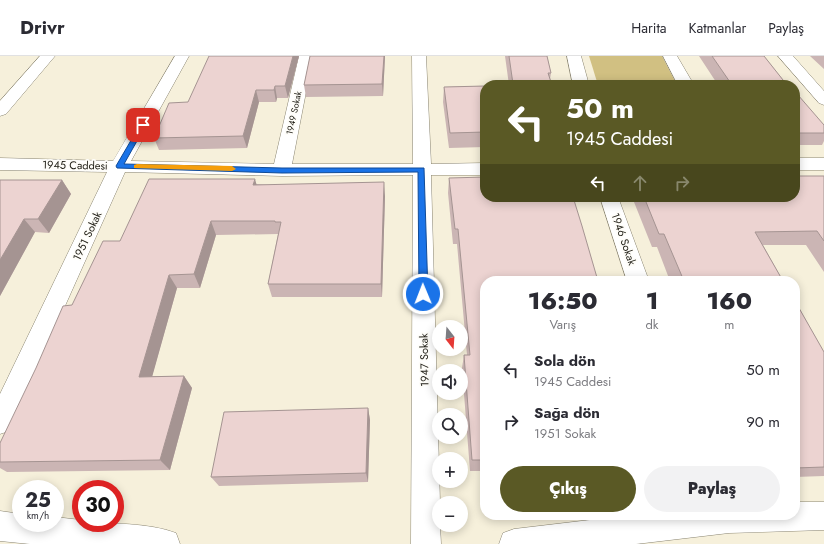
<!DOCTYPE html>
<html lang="tr">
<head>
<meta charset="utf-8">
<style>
	body { margin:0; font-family:Jost,sans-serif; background:#f2f2f3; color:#2b2b33; height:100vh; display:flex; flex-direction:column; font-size:15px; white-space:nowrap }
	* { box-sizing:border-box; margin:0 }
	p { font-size:13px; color:#7c7c81 }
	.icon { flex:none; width:22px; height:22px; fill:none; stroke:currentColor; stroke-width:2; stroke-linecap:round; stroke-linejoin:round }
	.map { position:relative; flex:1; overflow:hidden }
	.panel { position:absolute; left:480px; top:220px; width:320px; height:244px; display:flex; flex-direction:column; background:#fff; border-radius:16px; box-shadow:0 2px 10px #0003 }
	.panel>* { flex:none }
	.hud { position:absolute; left:480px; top:24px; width:320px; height:122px; border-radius:16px; box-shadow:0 2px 10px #0003; background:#5a5925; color:#fff; overflow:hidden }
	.needle { width:26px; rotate:163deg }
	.controls { position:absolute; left:432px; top:264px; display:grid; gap:8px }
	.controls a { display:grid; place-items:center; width:36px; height:36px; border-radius:50%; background:#fff; box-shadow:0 2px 10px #0003; font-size:20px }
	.speed { position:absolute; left:12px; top:424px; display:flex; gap:8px; font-size:20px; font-weight:700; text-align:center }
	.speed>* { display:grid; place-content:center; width:52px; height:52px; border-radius:50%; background:#fff; box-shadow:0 2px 10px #0003; line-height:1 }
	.speed small { font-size:10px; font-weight:400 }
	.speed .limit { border:6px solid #d22; background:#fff; color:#111 }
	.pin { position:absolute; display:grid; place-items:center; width:34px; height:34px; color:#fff; margin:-17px; border-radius:8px; box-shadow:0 2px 6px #0006 }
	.me { position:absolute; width:44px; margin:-22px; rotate:359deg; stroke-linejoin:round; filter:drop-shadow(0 0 3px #0008) }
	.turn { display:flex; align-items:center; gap:14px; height:84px; padding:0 20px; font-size:18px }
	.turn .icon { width:52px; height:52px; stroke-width:2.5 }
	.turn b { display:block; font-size:28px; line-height:34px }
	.lanes { display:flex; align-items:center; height:38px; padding:0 20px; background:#0003; justify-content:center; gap:20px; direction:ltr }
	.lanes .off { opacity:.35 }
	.eta { display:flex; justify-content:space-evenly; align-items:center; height:68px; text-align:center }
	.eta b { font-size:24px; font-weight:800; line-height:28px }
	.action { display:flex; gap:8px; margin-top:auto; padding:8px 20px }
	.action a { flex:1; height:46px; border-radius:24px; background:#5a5925; color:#fff; font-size:16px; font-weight:800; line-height:46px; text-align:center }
	.action a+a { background:#f2f2f3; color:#2b2b33 }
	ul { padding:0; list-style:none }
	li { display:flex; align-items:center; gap:12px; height:52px; padding:0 20px }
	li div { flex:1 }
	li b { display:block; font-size:15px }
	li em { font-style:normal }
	header { display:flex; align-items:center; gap:24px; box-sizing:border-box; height:56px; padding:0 20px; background:#fff; border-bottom:1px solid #e1e1e2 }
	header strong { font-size:19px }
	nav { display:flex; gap:22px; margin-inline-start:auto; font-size:14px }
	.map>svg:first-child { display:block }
</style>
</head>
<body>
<header>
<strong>Drivr</strong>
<nav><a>Harita</a><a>Katmanlar</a><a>Paylaş</a></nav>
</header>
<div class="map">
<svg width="824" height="488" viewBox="0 0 824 488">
	<rect width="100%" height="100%" fill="#f6f0db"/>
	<path fill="#d1c082" d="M589,0H662L677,29H598Z"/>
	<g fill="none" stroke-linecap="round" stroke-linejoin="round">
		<g stroke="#898471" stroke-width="1">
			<path id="street" d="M40,0H55L6,58L0,60V45Z
				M175,0H189L131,105L274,108L299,0H313L292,108H413L412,0H426L431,108L485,107V119H431L440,447L439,469H440L441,488H411L413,119L282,120L125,116L9,375L0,378V338L107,116L0,114V102L113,105Z
				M567,0H581L589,29H573Z
				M663,0H677L694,29H678Z
				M778,0H793L824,35V49L819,47Z
				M795,102H824V114H795Z
				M600,141H618L649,225H627Z
				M795,446H824V474L729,477L636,488H499L503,477L514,473L632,459H795Z
				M0,455L21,458V467H55V461L81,464V467C109,467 150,467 176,477L180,488H30L0,485Z"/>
		</g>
		<use href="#street" fill="#fff" fill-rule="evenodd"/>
	</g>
	<path fill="#cbb5b4" d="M299,0L288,42H277L276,46H259L247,92L159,94L154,82L188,46Z
		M310,0H385L383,40L306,41L304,29Z
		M505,0H547L551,17L550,23L552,29H509Z
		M699,0H764L787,29H718Z
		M810,0H824V13Z
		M485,30V91L449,92L443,46L444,31Z
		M795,39L824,69V85L822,89H795Z
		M824,120V216L806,189H763L783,225H670L657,191H652L632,141H795Z
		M449,122L485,225V415H470L462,312L464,299H467L457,188H453L448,137Z
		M0,124H62L71,138L49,177L35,176L0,240Z
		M257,128L385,140L382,241H272L268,228L278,178L216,179L200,232H177L152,320H184L192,332L170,414L7,416L0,412V387L72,249L120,185Z
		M795,245L824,296V420L795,421Z
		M368,352L370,364L368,426L219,430L211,421Z"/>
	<path fill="#a59492" d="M293,0H299L288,42L285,30Z
		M384,0H385L383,40L382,28Z
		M275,30L277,42L276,46L274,34Z
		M256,34L259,46L247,92L243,80Z
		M255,123L259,137L253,129Z
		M62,124L71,138L49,177L38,163Z
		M384,126L385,140L382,241L381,228Z
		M24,163L35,176L0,240V204Z
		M211,165L216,179L200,232L194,218Z
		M169,219L177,232L149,332L139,321Z
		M184,320L192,332L170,414L160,404Z
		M368,352L370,364L368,426L366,417Z"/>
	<path fill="#ecd3d1" stroke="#a59492" d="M209,0H293L285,30H275L274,34H256L243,80L154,82L169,47L188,46Z
		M310,0H384L382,28L304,29Z
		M509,0H547L551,17H548L552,29H511V28H513Z
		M712,0H764L787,29H732Z
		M485,30V76L450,77L444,31Z
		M795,39H798L824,69V77H795Z
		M795,120H824V185L817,175L755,176L783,225H684L664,178H659L644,141H795Z
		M485,121V141H573L582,170L598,225H485V404H472L464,299H470L458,173H455L449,122Z
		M149,123H255L253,129L384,126L381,228H268L281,166H275V165H211L194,218L169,219L139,321L184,320L160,404L0,406V387L36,312L63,250L72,249L103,185H120Z
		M0,124H62L38,163H24L0,204Z
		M795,245L824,296V411L795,412Z
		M368,352L366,417L211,421L224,356Z"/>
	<path fill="#1a73e8" stroke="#114b97" d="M143,67L146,69L124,108L282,112H424L428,238L426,241H420L419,238L418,116L282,117L117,112L116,110L140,69Z"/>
	<path fill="#f59e0b" d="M137,108L232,110L236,113L232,115L134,112V109Z"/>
	<g text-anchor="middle" stroke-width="3.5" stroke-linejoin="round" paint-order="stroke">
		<g font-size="9" fill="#232119" stroke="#fefdf9">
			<text transform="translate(294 57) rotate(-78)" y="3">1949 Sokak</text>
		</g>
		<g font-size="11" fill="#232119" stroke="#fefdf9">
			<text transform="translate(75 109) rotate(1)" y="4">1945 Caddesi</text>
			<text transform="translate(87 180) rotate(-65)" y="4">1951 Sokak</text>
			<text transform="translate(624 183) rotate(71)" y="4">1946 Sokak</text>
			<text transform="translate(424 304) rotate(-91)" y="4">1947 Sokak</text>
		</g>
	</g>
</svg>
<div class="controls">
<a><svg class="needle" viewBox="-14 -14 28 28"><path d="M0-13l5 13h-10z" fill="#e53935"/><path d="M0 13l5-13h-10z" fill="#7c7c81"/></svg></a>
<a><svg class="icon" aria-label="sound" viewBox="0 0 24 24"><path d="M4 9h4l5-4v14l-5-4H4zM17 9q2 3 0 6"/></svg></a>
<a><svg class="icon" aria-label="search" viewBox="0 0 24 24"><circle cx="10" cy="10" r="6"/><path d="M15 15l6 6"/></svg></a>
<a>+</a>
<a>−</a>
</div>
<div class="speed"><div>25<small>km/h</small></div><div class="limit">30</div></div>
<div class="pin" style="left:143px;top:69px;background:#d93025"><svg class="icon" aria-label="arrive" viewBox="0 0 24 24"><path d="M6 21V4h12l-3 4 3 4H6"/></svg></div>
<svg class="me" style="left:423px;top:238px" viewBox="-20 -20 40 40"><circle r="17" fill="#1a73e8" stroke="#fff" stroke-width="3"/><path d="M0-11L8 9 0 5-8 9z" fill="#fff"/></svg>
<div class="hud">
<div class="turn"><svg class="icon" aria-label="left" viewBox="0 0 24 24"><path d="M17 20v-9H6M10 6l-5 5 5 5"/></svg><div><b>50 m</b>1945 Caddesi</div></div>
<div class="lanes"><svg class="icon" aria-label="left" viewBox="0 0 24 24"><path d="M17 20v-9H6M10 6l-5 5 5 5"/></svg><svg class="icon off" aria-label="ahead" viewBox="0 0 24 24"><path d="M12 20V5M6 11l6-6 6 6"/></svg><svg class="icon off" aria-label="right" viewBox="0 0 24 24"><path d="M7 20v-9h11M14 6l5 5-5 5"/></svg></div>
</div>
<section class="panel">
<div class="eta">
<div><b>16:50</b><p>Varış</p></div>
<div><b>1</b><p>dk</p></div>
<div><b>160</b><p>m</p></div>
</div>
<ul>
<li><svg class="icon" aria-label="left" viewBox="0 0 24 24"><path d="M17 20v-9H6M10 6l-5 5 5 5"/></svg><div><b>Sola dön</b><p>1945 Caddesi</p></div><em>50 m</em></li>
<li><svg class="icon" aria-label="right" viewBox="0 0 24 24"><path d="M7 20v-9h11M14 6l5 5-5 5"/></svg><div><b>Sağa dön</b><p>1951 Sokak</p></div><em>90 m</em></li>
</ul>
<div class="action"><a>Çıkış</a><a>Paylaş</a></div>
</section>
</div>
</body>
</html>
